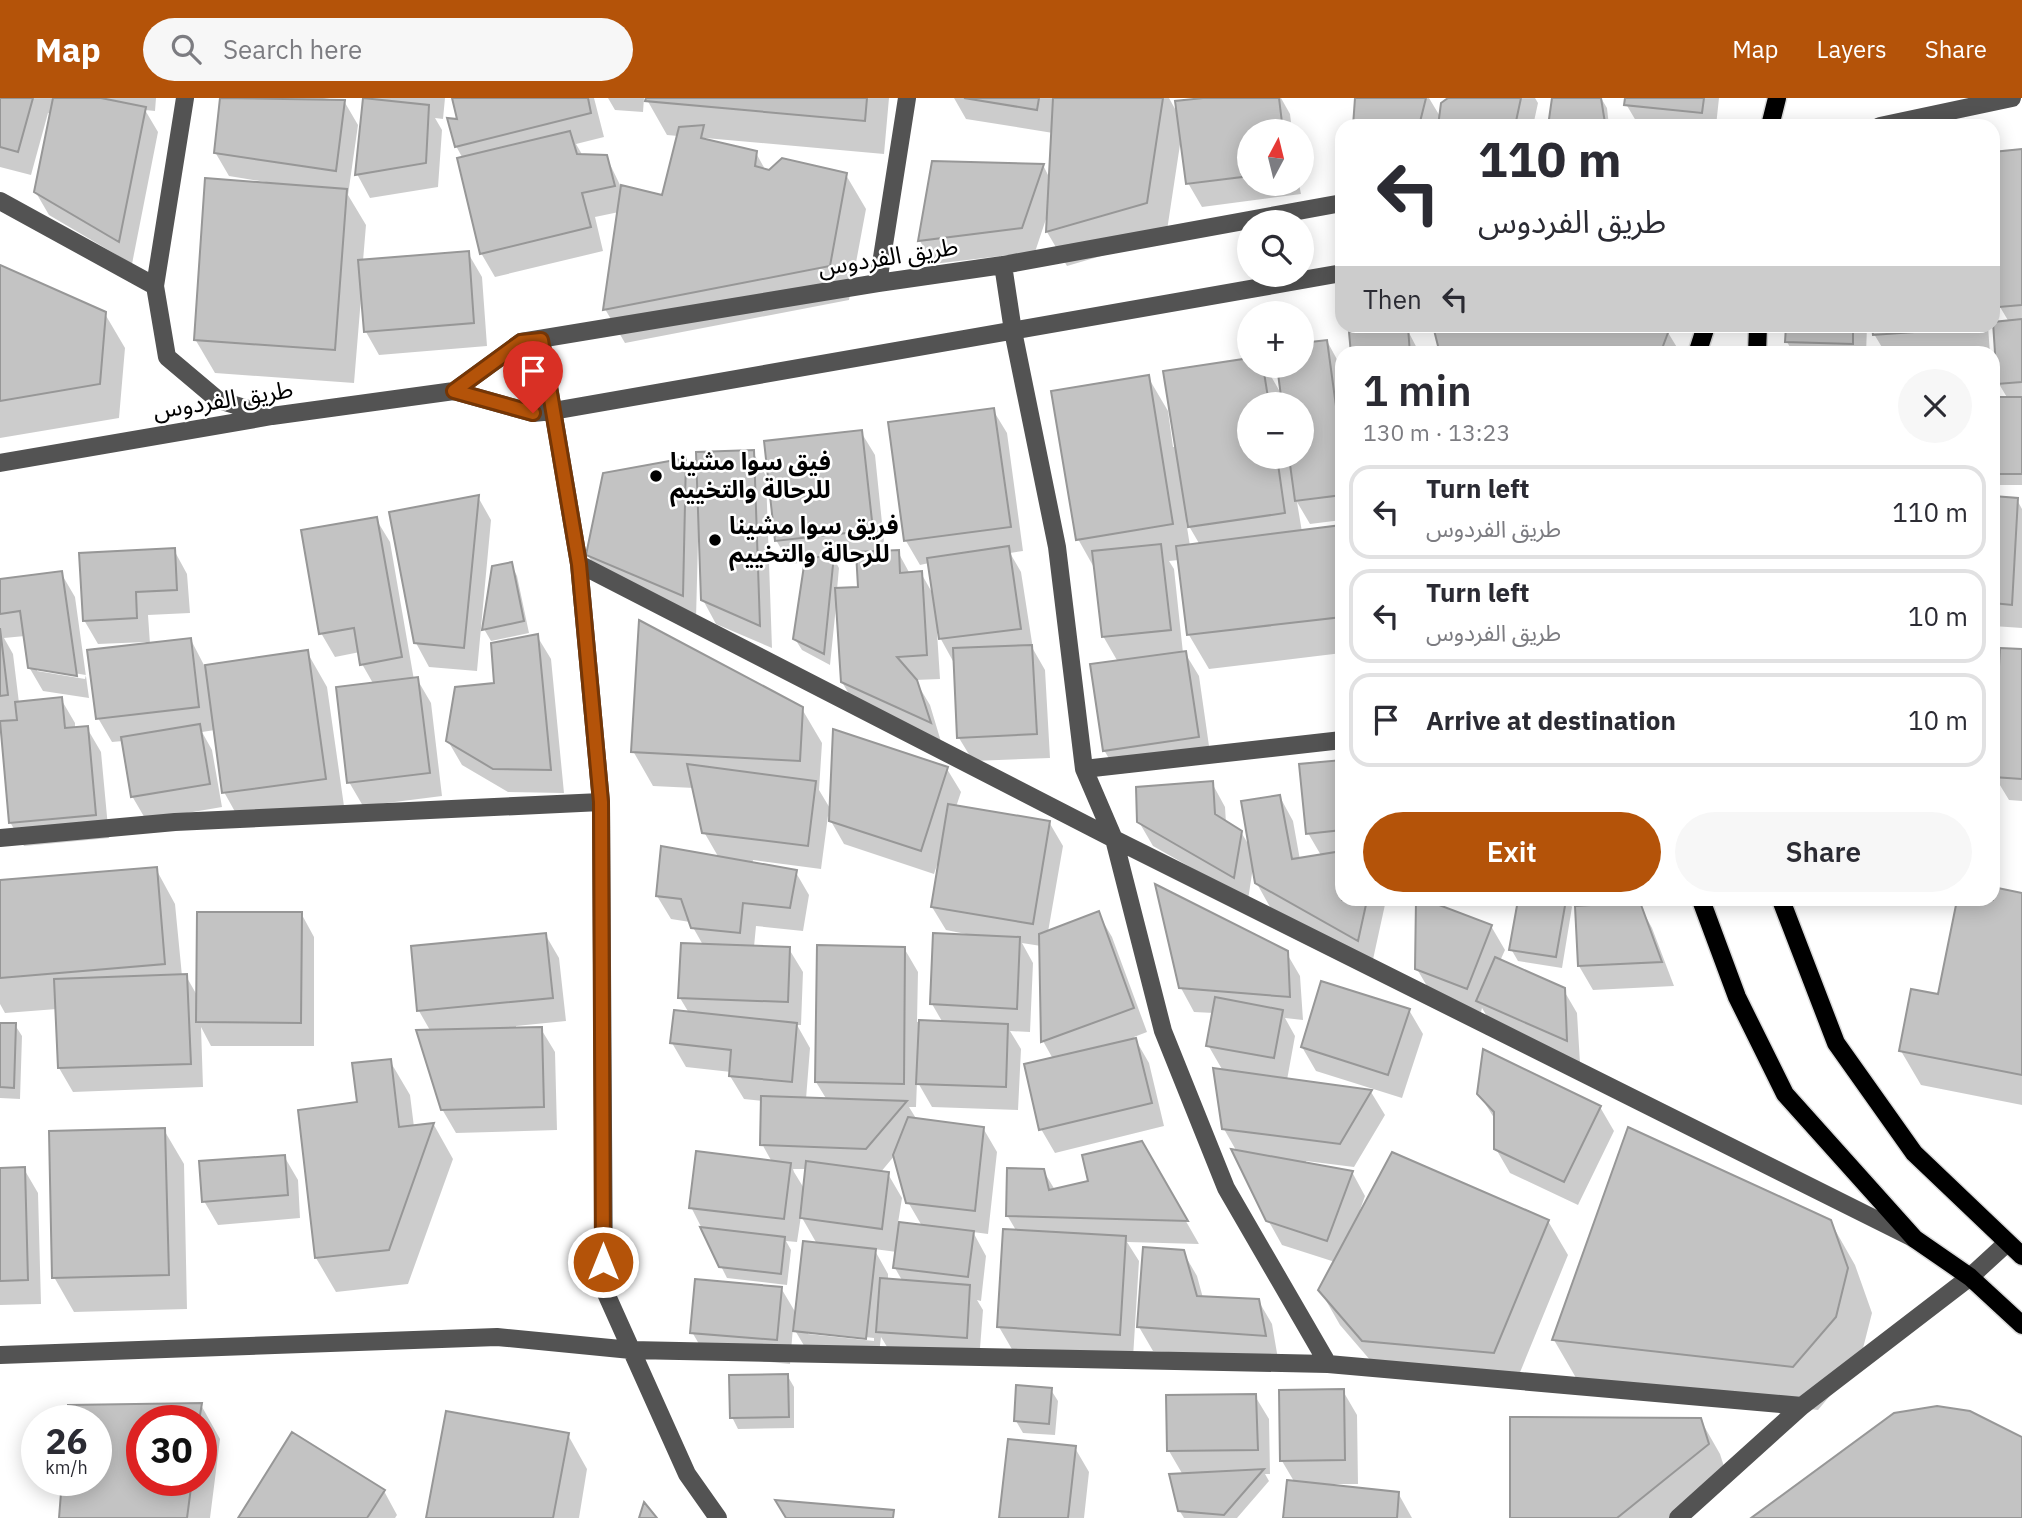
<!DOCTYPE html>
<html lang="en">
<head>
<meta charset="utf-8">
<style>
	body { margin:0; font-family:"IBM Plex Sans","Noto Sans Arabic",sans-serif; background:#f7f7f7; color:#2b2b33; height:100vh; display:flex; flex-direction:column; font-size:26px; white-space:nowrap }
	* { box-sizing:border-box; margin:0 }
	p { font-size:23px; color:#7c7c81 }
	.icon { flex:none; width:38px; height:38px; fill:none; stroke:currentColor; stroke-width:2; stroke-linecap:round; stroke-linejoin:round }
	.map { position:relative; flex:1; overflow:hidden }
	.sheet { position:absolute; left:1335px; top:248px; width:665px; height:560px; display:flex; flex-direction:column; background:#fff; border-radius:21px; box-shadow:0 4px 18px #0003 }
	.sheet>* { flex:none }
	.banner { position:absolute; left:1335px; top:21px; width:665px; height:214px; border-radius:21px; box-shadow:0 4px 18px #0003; background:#fff; color:#2b2b33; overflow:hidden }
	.needle { width:46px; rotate:7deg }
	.buttons { position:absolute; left:1237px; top:21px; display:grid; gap:14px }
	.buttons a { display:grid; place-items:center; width:77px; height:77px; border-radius:50%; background:#fff; box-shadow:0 4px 18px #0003; font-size:35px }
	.speed { position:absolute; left:21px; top:1307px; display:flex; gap:14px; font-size:35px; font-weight:700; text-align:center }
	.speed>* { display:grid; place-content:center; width:91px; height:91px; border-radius:50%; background:#fff; box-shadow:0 4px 18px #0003; line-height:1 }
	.speed small { font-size:18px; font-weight:400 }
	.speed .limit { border:10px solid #d22; background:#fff; color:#111 }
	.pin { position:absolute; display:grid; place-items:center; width:60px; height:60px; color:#fff; margin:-72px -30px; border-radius:50% 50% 50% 0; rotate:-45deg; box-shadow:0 0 7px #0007 }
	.pin .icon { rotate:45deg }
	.me { position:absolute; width:77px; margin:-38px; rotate:0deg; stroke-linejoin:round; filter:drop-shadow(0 0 5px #0008) }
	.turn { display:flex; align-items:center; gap:24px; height:147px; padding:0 28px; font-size:32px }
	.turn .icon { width:91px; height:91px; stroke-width:2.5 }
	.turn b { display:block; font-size:49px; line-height:60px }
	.then { display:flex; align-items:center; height:66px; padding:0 28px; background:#0003; gap:14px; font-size:26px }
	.round { display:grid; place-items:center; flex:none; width:74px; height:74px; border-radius:37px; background:#f7f7f7 }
	.overview { display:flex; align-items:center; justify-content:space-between; height:119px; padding:0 28px }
	h1 { font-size:42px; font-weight:600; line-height:52px }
	.cta { display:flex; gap:14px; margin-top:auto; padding:14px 28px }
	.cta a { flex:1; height:80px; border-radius:42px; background:#b45309; color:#fff; font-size:28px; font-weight:600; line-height:80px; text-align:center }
	.cta a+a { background:#f7f7f7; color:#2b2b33 }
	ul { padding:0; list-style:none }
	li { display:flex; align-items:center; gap:21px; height:94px; margin:0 14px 10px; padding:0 14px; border:4px solid #e1e1e2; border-radius:21px }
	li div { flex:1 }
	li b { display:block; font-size:26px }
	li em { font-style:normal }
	header { display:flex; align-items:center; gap:42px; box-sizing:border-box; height:98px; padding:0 35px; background:#b45309; color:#fff }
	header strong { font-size:33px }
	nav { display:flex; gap:38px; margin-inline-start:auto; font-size:24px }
	.search { width:490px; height:63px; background:#f7f7f7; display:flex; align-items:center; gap:18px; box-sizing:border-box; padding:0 24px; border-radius:38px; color:#7c7c81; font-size:26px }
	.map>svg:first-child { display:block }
</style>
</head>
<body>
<header>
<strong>Map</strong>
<div class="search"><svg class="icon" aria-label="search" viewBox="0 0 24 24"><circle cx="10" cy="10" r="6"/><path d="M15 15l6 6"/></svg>Search here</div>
<nav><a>Map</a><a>Layers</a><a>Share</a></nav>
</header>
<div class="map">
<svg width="2022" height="1420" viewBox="0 0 2022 1420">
	<rect width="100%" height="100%" fill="#fff"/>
	<path fill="#0003" fill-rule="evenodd" d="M0,0H156L155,13L145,12L158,34L132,166L49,117L35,93L51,16L48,15L31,77L0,69Z
		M222,0H323L344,3L358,27L348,97L366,127L363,163L468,155L482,179L487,248L379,257L366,234L363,200H361L354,285L215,275L195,241L266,84L229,78L215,54Z
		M363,0H445L443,21L435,20L442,32L438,89L370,100L357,76Z
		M454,0H594L604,39L576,46L583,58H606L621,89L664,99L678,38L667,37L646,0H889L884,56L705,40V43L756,55L766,73L846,77L866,111L849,202L625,245L605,211L619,114L595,119L603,153L495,179L481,155L462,59L456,48L459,23Z
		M608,0H644L643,14L615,12Z
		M954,0H1169L1179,18L1198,2L1197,0H1281L1290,16L1292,33H1250V86H1299L1301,96L1202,109L1188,85L1181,40L1166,139L1067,168L1047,134V118L1035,154L933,166L920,143L1043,67L1050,81L1053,35L966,21Z
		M1357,0H1429L1441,20L1451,0H1535L1538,5L1533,28H1355Z
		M1553,0H1601L1607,10L1609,28H1549Z
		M1627,0H1719L1716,28H1639L1626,6Z
		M2022,52V387H1998L1993,379V301H2008L1999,286L1994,225L2009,224L2000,209Z
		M0,169L105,216L125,250L119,320L0,340Z
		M1435,228H1664L1681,256H1441Z
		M1788,228H1867L1866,256H1794L1787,244Z
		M1874,228H1988L1990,256H1886L1874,236Z
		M1407,231L1420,256H1352Z
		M1327,243L1340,267L1342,282V422L1310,426L1297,404L1302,434L1342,429V555L1209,571L1189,537L1179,462L1169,463L1174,471L1183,555H1185L1199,578L1211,662L1118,676L1104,652L1118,564L1103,538L1096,473L1078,441L1148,279L1168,313L1173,349H1177L1250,268H1265L1283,299L1278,268H1302V247ZM1250,306H1302V359H1250ZM1186,423L1200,447L1190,448Z
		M993,312L1007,335L1023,453L1010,455L1021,474L1033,551L1045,572L1050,660L973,663L959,640L954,565L937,534L940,581L915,582L930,607L942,647L856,608L842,584L838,508H836L830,567L802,552L795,541L806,464L790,466L776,442L861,334L875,357L885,454H898L910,476L921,475L934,498L929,465L920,467L906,443L890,326ZM858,459L860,490L837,492L839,470L834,461Z
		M753,354L766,378L772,550L716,526L703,502L701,444H698L696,521L601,481L588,457L685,362L699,386Z
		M478,399L491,422L477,573L429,569L416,545Z
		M1993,400L2017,402L2022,411V530L1993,528Z
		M376,421L390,444L414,582L417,581L431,605L442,698L363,708L349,684L374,587L362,566L360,554L335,559L321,535Z
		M174,452L187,476L190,515L148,517L150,546L191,542L205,569L307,554L327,589L345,715L243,728L224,694L215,632L202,634L212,652L222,709L146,722L132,698L123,643L112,644L98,620L146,544L98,546L84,522Z
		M511,466L517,478L529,535L491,543L484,531Z
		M61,475L75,499L89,600L43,593L29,569L25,538L4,540L13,556L19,605L61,601L75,625V631L87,630L101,654L109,740L24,748L10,724L0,623V483ZM37,569L86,577L85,581L37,573Z
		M537,538L551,561L564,695L508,694L462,667L448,643Z
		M2022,553V703L2009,702L1995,679Z
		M802,611L822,645L819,692L831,712L947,671L961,694L956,709L1049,724L1063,748L1048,834L1098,815L1112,839L1147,934L1134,939L1149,965L1164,1028L1055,1055L1041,1031L1053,961L1043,943L1041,848L1022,845L1033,865L1030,934L1010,933L1021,951L1018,1012L932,1009L917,983L916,1009H909L917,1022L983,1030L997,1054L988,1136L973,1134L986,1158L981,1203L977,1202L983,1212L979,1263L892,1257L881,1239L878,1264L809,1256L793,1229L790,1266L706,1258L692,1234L781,1190L797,1217L817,1146L801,1118L797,1144L786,1143L791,1152L787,1187L727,1180L691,1109L772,1064L762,1046L763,1003L744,1001L730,978L731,974L686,969L672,945L689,915L680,900L703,847L690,824L671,821L657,798L719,760L704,734L694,690L653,688L633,653ZM828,718L844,746L934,776L937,767L939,768L932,809L946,832L966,836L932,906L943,925L917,924L918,874L904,850L816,984L827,1002L806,1001L810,950L797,927H801L803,874L789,851L754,849L756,828L803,833L809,797L795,773L752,766L753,762L821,771ZM895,1057L908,1104L922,1128L898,1125L902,1100L888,1076L880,1075ZM793,1071H807L805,1092L794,1074ZM874,1151L897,1154L895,1170L903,1184L888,1183V1176ZM808,1233L874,1240V1243L808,1236Z
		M1342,664V802H1386L1372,866L1270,809L1256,784L1253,769L1248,802L1153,748L1139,724L1212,685L1225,709L1226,725L1241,734L1250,749L1280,699L1293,723L1300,762L1322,759L1308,735L1301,667Z
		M156,771L175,806L182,878H186L198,899L301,815L314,839V948H211L201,929L203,989L73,994L59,970L57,911L5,915L0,906V784Z
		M2022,796V1007L1921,987L1901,953L1940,898L1959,802H1993Z
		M1418,802L1491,828L1505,852L1500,863L1563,891L1577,915L1580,965L1492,927L1482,910L1481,914L1431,895L1417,871Z
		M1520,802H1568L1572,809L1562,870L1518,863L1511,851Z
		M1639,806L1652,830L1674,888L1593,892L1579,868Z
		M545,836L559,860L566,923L516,928V931H541L555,954L557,1032L456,1035L442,1011L431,934L419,913L412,850Z
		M1286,854L1300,878L1303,922L1285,920L1295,938L1287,982L1371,994L1385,1017L1354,1069L1306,1063V1066L1352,1074L1365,1098L1360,1112L1362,1113L1548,1123L1568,1157L1514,1289L1383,1277L1340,1227L1320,1192L1335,1164L1282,1147L1268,1122L1237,1054L1224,1031L1223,973L1208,947L1214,915L1194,914L1181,890Z
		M1409,912L1423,936L1402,1000L1316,973L1302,949Z
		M0,926L15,927L22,938L20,1001L0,1000Z
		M390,963L410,997L414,1029L434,1027L453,1061L408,1186L336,1194L316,1160L359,1006Z
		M1479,996L1600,1009L1614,1033L1578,1107L1510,1075L1496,1051V1023Z
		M164,1032L184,1066L187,1211L74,1214L54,1179Z
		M1141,1045L1199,1146L1127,1144L1139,1163L1133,1260L1013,1253L999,1229L1017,1134L1007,1117L1043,1072L1055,1092L1090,1084Z
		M284,1058L298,1082L300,1120L218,1127L204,1103Z
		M24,1071L38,1095L41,1206L0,1207V1072Z
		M1830,1123L1855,1167L1872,1215L1860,1262L1818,1312L1579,1285L1554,1242Z
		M1183,1154L1197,1178L1203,1200L1258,1202L1272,1226L1278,1261L1153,1253L1139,1229Z
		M787,1277L794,1289V1330L738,1331L732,1319Z
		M1051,1292L1058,1303L1055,1337L1023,1335L1016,1323Z
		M1343,1293L1357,1317L1358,1386H1330V1389L1398,1395L1412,1420H1285L1295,1385L1282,1363L1281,1294Z
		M1255,1298L1269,1321L1270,1376H1265L1269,1383L1237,1420H1184L1179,1412L1183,1377L1169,1353Z
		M201,1307L220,1341L210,1420H61L96,1382V1323H69ZM142,1323H201V1382H142Z
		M1700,1321L1720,1356L1728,1381L1679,1420H1512Z
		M568,1337L587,1371L579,1420H428Z
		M1075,1350L1089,1374L1084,1420H1001Z
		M384,1393L397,1417L395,1420H240Z"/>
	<path fill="#c3c3c3" stroke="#979797" stroke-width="2" d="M0,0H33L18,54L0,49Z
		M53,0H101L146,9L119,144L34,94Z
		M220,0L345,2L336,73L214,55Z
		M363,0L429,7L426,65L355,77Z
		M452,0H588L591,15L455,49L447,20L457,21Z
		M646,0H867L865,23L645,3Z
		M964,0H1039L1037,12Z
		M1053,0H1163L1147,105L1046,134Z
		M1203,0H1279L1283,33H1250V78L1186,86L1175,3Z
		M1355,0H1426L1419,28H1353Z
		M1448,0H1521L1515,28H1438L1441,5Z
		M1552,0H1601L1605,25L1548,28Z
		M1625,0H1704L1702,15L1624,7Z
		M704,27L701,40L757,53L755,68L769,72L782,60L847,75L830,168L603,212L621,87L662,97L679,29Z
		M570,33L577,56L607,57L615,88L582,95L591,129L480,156L457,60Z
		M2022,51V207L1999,209L1993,164V54Z
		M932,63L1044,66L1022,130L918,143Z
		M205,80L347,91L335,252L194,242Z
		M469,153L474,225L364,234L358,162Z
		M0,167L106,214L100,286L0,303Z
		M2022,221V284L1997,286L1993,224Z
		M1433,228H1666L1669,232L1660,256H1440Z
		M1786,228H1853V246L1785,244Z
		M1872,228H1971V230L1873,237Z
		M1408,229L1410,256H1351L1349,234Z
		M1327,242L1342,352V397L1295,403L1289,359H1302V306H1282L1277,268H1302V245Z
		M1775,253L1809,256H1774Z
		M1250,260V268H1263L1269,306H1250V359H1277L1285,415L1188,429L1163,273Z
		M1149,277L1173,426L1076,442L1051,293Z
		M1993,299H2022V376H1993Z
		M994,310L1011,429L904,443L888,324Z
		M862,332L873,432L775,443L764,343Z
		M754,352L760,528L701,502L696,354Z
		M686,360L683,498L586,457L603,375Z
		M479,397L464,550L414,545L389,414Z
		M1993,398L2018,400L2012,507L1993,505Z
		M377,419L402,559L360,567L354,530L319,536L301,432Z
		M1342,427V519L1187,537L1176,448Z
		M1161,446L1171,532L1102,539L1092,453Z
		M1009,448L1021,531L939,541L927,460Z
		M175,450L177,492L136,494L137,520L83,523L79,455Z
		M899,452L900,475L922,473L927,557L897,559L917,582L931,625L841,584L835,490L858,489L856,454Z
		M834,457L824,556L793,541L805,461Z
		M512,464L524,523L482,532L492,468Z
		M62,473L77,578L28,570L20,513L0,516V481Z
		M639,522L803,609L800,663L631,654Z
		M0,530L8,597L0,598Z
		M538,536L551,672L493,671L446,643L455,589L494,585L491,545Z
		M191,540L199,609L96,621L87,552Z
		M1032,547L1037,636L957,640L953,550Z
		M2000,550L2022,551V681L1993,679Z
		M308,552L326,681L222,695L205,567Z
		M1186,553L1199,639L1103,653L1090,566Z
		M418,579L430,675L347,685L336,589Z
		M62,599L65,630L88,628L96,717L9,725L0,623L17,622L15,604Z
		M200,626L210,686L131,699L121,639Z
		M833,631L948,669L921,753L829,723Z
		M1342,662V732L1306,736L1299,666Z
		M687,666L816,683L808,748L702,735Z
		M1213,683L1215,716L1242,733L1234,780L1137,724L1136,689Z
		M1280,697L1292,761L1342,753V802H1367L1358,843L1255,785L1241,703Z
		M948,706L1050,723L1033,826L931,809Z
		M661,748L797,772L790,810L743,805L740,835L691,830L681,801L656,798Z
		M157,769L165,866L0,880V782Z
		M1155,786L1288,853L1290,899L1179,890Z
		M1993,789L2022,795V977L1899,953L1911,891L1938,896L1957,802H1993Z
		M1416,802H1426L1492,827L1467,891L1415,871Z
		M1518,802H1566L1556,859L1509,852Z
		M1640,804L1662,864L1578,868L1575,808Z
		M1099,813L1134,910L1041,944L1039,836Z
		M197,814H302L301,925L196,924Z
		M546,835L553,900L417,913L411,848Z
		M933,835L1020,839L1017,911L930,906Z
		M681,845L790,849L788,904L678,900Z
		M817,847L905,849L904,986L815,984Z
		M1495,859L1565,890L1567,943L1476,903Z
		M187,876L191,966L58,970L54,881Z
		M1321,883L1410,911L1388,977L1301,949Z
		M1215,899L1283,912L1274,960L1206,948Z
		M674,912L797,925L792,984L729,978L731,952L670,945Z
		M919,922L1008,926L1006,989L916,986Z
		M0,925H16L14,990L0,989Z
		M542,929L544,1009L441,1012L416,932Z
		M1136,940L1152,1005L1039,1032L1024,966Z
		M1483,951L1601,1008L1564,1084L1494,1051V1014L1477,996Z
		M391,961L399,1029L434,1025L389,1152L315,1160L298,1012L357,1004L352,965Z
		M1213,970L1372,992L1340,1046L1222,1031Z
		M761,998L907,1003L866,1051L760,1047Z
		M908,1019L984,1029L975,1113L906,1105L893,1057Z
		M1628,1029L1831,1122L1848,1170L1836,1219L1793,1269L1552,1242Z
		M165,1030L169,1177L52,1180L49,1033Z
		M1142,1043L1188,1123L1006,1118L1007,1070L1044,1071L1049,1092L1088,1083L1082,1057Z
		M1231,1051L1353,1073L1327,1143L1266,1123Z
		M696,1053L791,1065L784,1121L689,1110Z
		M1392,1054L1549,1122L1494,1255L1362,1243L1318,1192Z
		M285,1057L288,1097L202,1104L199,1063Z
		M806,1063L889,1074L882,1131L800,1120Z
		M25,1069L28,1182L0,1183V1070Z
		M899,1124L974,1133L968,1179L893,1170Z
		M700,1129L785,1139L781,1176L719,1169Z
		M1003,1131L1126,1138L1120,1237L997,1229Z
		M803,1143L876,1151L866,1241L793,1233Z
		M1143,1149L1184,1152L1197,1198L1259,1201L1266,1238L1137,1229Z
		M880,1180L970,1187L967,1240L876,1234Z
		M695,1181L782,1189L777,1242L690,1235Z
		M788,1276L789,1319L730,1320L729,1277Z
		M1016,1287L1052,1290L1049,1326L1014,1323Z
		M1344,1291L1345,1362L1280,1363L1279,1292Z
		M1256,1296L1258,1352L1167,1353L1166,1297Z
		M202,1305L199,1323H142V1382H192L187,1420H59L62,1382H96V1323H67L68,1307Z
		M1937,1308L1970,1313L2022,1339V1420H1751L1894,1315Z
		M446,1313L569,1335L553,1420H426Z
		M1510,1319L1701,1320L1709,1346L1617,1420H1510Z
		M292,1334L385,1392L367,1420H238Z
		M1008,1341L1076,1348L1068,1420H999Z
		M1264,1371L1224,1417L1178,1413L1169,1376Z
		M1287,1382L1399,1394L1397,1420H1283Z
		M775,1402L894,1412L893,1420H786Z
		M644,1404L657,1420H639Z"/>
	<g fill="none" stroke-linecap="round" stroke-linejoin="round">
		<g stroke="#dbdbdb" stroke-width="21">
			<path id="major" d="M1770,28L1777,0
				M1697,256L1706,228
				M1757,256L1758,228
				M1701,802L1737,899L1785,996L1915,1141L1970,1179L2022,1227
				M1781,802L1836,945L1914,1055L2022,1158"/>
		</g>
		<path stroke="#535353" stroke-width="18" d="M185,0L155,188L167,259L218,302L268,317
			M1880,28L2012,0
			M0,103L155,188
			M1003,167L1013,233L1057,449L1084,671L1114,741L1163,933L1226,1090L1328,1266
			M878,185L907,0
			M541,241L579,466L601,704L604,1191L687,1376L718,1420
			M454,293L521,244L878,185L1003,167L1342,105
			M0,365L272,318L454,293L533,315L553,313L1342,175
			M579,466L1114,741L1915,1141
			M1084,671L1342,642
			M0,740L175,724L601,704
			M0,1257L497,1239L631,1252L1328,1266L1802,1308
			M1678,1420L1802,1308L1970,1179L2007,1145"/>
		<use href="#major" stroke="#000" stroke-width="18"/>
	</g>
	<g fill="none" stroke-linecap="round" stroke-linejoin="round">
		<g stroke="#753606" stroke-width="18">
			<path id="route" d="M533,315L454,293L521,244L541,242L579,466L601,704L603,1164"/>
		</g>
		<use href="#route" stroke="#b45309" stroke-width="12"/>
	</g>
	<g fill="#000" stroke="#fff" stroke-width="2.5">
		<circle cx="656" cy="378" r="7"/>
		<circle cx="715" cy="442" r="7"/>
	</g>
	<g text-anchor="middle" stroke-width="5" stroke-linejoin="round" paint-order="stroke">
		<g font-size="24" fill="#000" stroke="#fff">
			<text transform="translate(888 159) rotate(-9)" y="8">طريق الفردوس</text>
			<text transform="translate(223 302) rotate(-9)" y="8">طريق الفردوس</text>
		</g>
		<g font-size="24" font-weight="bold" fill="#000" stroke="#fff" text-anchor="start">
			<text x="670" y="372">فيق سوا مشينا<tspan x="670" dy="28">للرحالة والتخييم</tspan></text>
			<text x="729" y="436">فريق سوا مشينا<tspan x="729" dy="28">للرحالة والتخييم</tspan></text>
		</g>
	</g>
</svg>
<div class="buttons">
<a><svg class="needle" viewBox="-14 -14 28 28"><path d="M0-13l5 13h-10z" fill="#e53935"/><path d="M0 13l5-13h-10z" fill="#7c7c81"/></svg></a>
<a><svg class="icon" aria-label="search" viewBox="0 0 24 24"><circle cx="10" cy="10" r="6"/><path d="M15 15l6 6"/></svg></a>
<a>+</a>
<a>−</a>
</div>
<div class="speed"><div>26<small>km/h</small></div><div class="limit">30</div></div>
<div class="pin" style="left:533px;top:315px;background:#d93025"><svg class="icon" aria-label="arrive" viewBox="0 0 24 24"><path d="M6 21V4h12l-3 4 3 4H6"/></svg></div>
<svg class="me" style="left:603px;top:1164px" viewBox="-20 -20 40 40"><circle r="17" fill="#b45309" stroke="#fff" stroke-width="3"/><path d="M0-11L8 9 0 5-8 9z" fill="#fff"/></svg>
<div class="banner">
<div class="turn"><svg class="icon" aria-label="left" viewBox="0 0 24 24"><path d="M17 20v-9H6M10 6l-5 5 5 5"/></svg><div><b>110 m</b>طريق الفردوس</div></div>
<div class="then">Then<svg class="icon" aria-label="left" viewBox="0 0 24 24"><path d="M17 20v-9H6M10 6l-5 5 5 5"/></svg></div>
</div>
<section class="sheet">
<div class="overview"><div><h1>1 min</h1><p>130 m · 13:23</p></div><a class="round"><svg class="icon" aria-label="close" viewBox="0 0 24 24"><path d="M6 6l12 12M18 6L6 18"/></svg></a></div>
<ul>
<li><svg class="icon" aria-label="left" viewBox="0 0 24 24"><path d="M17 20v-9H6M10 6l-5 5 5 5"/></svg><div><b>Turn left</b><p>طريق الفردوس</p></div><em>110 m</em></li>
<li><svg class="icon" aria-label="left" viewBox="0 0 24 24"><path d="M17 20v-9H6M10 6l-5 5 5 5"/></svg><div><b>Turn left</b><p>طريق الفردوس</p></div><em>10 m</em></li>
<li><svg class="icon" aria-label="arrive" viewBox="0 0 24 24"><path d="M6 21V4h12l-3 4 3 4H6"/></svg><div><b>Arrive at destination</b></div><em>10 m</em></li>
</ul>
<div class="cta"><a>Exit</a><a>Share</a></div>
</section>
</div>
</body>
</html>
